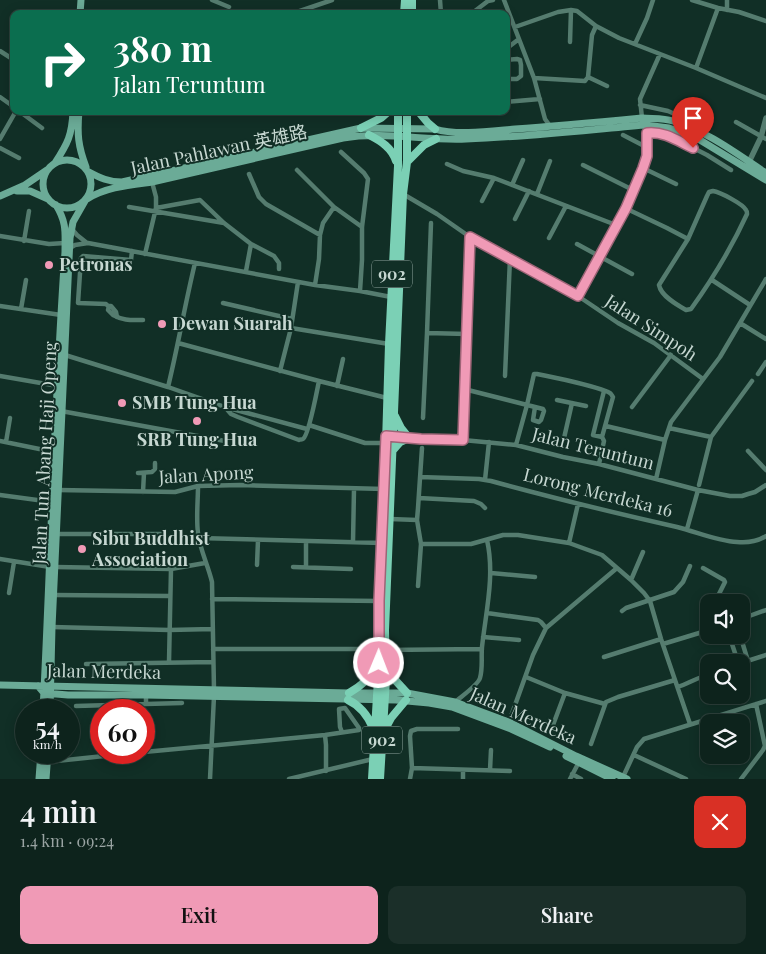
<!DOCTYPE html>
<html lang="en">
<head>
<meta charset="utf-8">
<style>
	body { margin:0; font-family:"Playfair Display","Noto Sans SC",serif; background:#1b2f29; color:#f1f3f6; height:100vh; display:flex; flex-direction:column; font-size:19px; white-space:nowrap }
	* { box-sizing:border-box; margin:0 }
	p { font-size:16px; color:#9aa4a3 }
	.icon { flex:none; width:28px; height:28px; fill:none; stroke:currentColor; stroke-width:2; stroke-linecap:round; stroke-linejoin:round }
	.map { position:relative; height:779px; overflow:hidden }
	.drawer { display:flex; flex-direction:column; background:#0d231c; flex:1 }
	.drawer>* { flex:none }
	.top-card { position:absolute; left:10px; top:10px; width:500px; height:105px; border-radius:10px; box-shadow:0 2px 12px #0003,0 0 0 1px #2d403b; background:#0b6e4f; color:#fff; overflow:hidden }
	.controls { position:absolute; left:700px; top:594px; display:grid; gap:10px }
	.controls a { display:grid; place-items:center; width:50px; height:50px; border-radius:10px; background:#0d231c; box-shadow:0 2px 12px #0003,0 0 0 1px #2d403b; font-size:25px }
	.speed { position:absolute; left:15px; top:699px; display:flex; gap:10px; font-size:25px; font-weight:700; text-align:center }
	.speed>* { display:grid; place-content:center; width:65px; height:65px; border-radius:50%; background:#0d231c; box-shadow:0 2px 12px #0003,0 0 0 1px #2d403b; line-height:1 }
	.speed small { font-size:12px; font-weight:400 }
	.speed .limit { border:8px solid #d22; background:#fff; color:#111 }
	.pin { position:absolute; display:grid; place-items:center; width:42px; height:42px; color:#fff; margin:-51px -21px; border-radius:50% 50% 50% 0; rotate:-45deg; box-shadow:0 0 5px #0007 }
	.pin .icon { rotate:45deg }
	.me { position:absolute; width:55px; margin:-28px; rotate:1deg; stroke-linejoin:round; filter:drop-shadow(0 0 4px #0008) }
	.turn { display:flex; align-items:center; gap:18px; height:105px; padding:0 20px; font-size:22px }
	.turn .icon { width:65px; height:65px; stroke-width:2.5 }
	.turn b { display:block; font-size:35px; line-height:42px }
	.round { display:grid; place-items:center; flex:none; width:52px; height:52px; border-radius:10px; background:#1b2f29 }
	.headline { display:flex; align-items:center; justify-content:space-between; height:85px; padding:0 20px }
	h1 { font-size:30px; font-weight:600; line-height:38px }
	.cta { display:flex; gap:10px; margin-top:auto; padding:10px 20px }
	.cta a { flex:1; height:58px; border-radius:10px; background:#f09ab6; color:#111; font-size:20px; font-weight:600; line-height:58px; text-align:center }
	.cta a+a { background:#1b2f29; color:#f1f3f6 }
	.map>svg:first-child { display:block }
</style>
</head>
<body>
<div class="map">
<svg width="766" height="779" viewBox="0 0 766 779">
	<rect width="100%" height="100%" fill="#112f26"/>
	<g fill="none" stroke-linecap="round" stroke-linejoin="round">
		<path stroke="#557c6f" stroke-width="4.5" d="M212,0L229,7
			M440,0L441,14
			M504,0L534,78L545,119L550,126
			M692,0L718,8L739,12L766,21
			M727,10V0
			M291,14L332,0
			M471,14L488,1L493,0
			M515,27L558,12L571,10L577,11L596,26L619,38L696,68L766,98
			M570,42L571,10
			M635,44L647,18L653,0
			M506,49L519,39
			M0,51L14,60
			M506,60L517,59L520,60
			M696,68L718,8
			M588,77L607,86
			M534,78L585,81L588,77L592,35L596,26
			M506,79H517L521,76V65L520,60
			M0,97L14,107
			M506,102L540,99
			M640,105L668,111L708,129
			M19,111L42,128
			M642,118L640,99L660,54
			M736,122L766,139
			M647,133L659,132L666,134L707,155L731,170
			M623,135L648,148
			M0,139L16,111
			M0,148L19,158
			M341,152L364,173L368,179L362,227V260L360,291
			M447,164L463,171L494,178L616,225
			M583,165L633,190
			M643,168L676,184
			M297,170L334,207L362,227
			M249,174L259,197L266,204L320,235
			M512,185L523,160
			M713,191C720,192 743,204 746,210C747,211 747,212 747,214C731,249 714,277 691,309L686,310C677,305 661,296 659,285L688,239L707,196L709,192Z
			M403,194L437,214L470,237L578,296L618,323L654,343L703,379
			M537,194L550,161
			M482,201L494,178
			M129,207L224,223
			M156,208L200,200L224,223L251,244L274,256L279,263V269
			M625,208L667,228L688,239
			M515,219L529,191
			M71,228L77,235L87,243
			M0,236L49,244L65,243
			M549,238L566,206
			M24,241L29,211
			M577,244L632,274
			M70,248L75,245L88,243L315,285L360,291L391,297
			M145,254L156,208V197L152,182
			M246,271L251,244
			M712,280L750,305
			M315,285L319,259L320,235L323,223L334,207
			M578,296L625,208L643,168L647,156V133L645,125
			M223,303L292,319
			M0,306L61,315
			M109,307L106,304L78,303L81,258L83,256L131,260L132,251
			M21,309L26,280
			M117,317L116,312L111,306H109L108,310L113,315C124,321 131,320 143,320
			M740,323L766,339
			M291,328L389,344
			M427,333L467,334
			M178,343L319,381L387,398
			M65,355L168,387L225,407L307,429
			M280,371L291,328L298,282
			M758,374L766,362
			M0,376L58,386
			M505,376L510,258
			M337,386L343,359
			M168,387C178,346 185,304 195,263
			M464,389L543,409L544,411L541,420L539,422L533,420L535,407
			M557,400L586,406
			M225,407L231,414L238,417L299,440C300,439 302,440 303,439C309,435 317,390 319,381
			M632,407L671,355
			M61,411L225,441
			M423,418L427,333L431,223
			M309,425L365,443H386
			M606,426L665,440
			M669,428L711,437
			M393,437L421,439L463,440L516,445L563,457L599,464L698,490L730,496H742L748,494L755,492L766,485
			M602,437L593,435L604,391
			M463,440L470,237
			M0,441L54,452
			M6,442L10,418
			M516,445L527,405L534,374H537C548,376 606,388 611,394C612,395 612,396 613,397L602,437L604,441L599,464
			M562,447L572,403
			M748,451L766,470
			M138,473L152,472L155,469V463
			M420,477L479,479L491,481C553,498 615,513 677,527C697,532 717,541 737,542C748,543 757,542 766,536
			M656,479L665,440L671,422L720,357L766,279
			M485,480L489,442
			M699,485L711,437L752,381
			M198,486C198,501 196,518 198,533C200,550 208,565 212,582L214,690
			M58,490L175,492L198,486L240,485L384,489
			M143,492L144,473
			M0,495L52,502
			M419,498L474,501L481,504L485,508
			M390,519L417,520
			M687,529L698,490
			M56,534H165
			M199,538L382,543
			M353,542L354,489
			M569,543L578,504
			M421,544H471L503,535H518L569,543L602,555L631,580L644,593L650,601L661,639L690,724
			M0,559L50,567
			M257,565L258,540
			M55,567L171,569L205,563
			M293,567L351,569
			M306,567V541
			M703,568L724,580L725,582L715,602
			M491,573L535,577
			M631,580L643,552
			M418,586L421,544L417,520L418,508L422,448
			M9,593L14,562
			M54,595L170,596
			M212,599L379,601
			M622,611L626,608L674,592L683,582L690,566
			M487,613L538,620L541,622L546,628
			M741,619L766,610
			M52,627L169,630L213,629
			M729,635L738,662
			M740,635L748,661
			M483,637L519,640
			M663,644L709,630
			M213,649H370
			M385,650L482,649
			M604,657L661,639
			M169,662L171,569
			M741,663L766,655
			M86,664L213,662
			M526,677L565,693L605,704
			M678,687C688,683 698,678 709,674
			M146,695V704L182,703
			M455,702C462,696 478,685 480,678C483,668 481,657 482,647C486,611 495,575 487,540
			M76,706L146,704
			M509,722L533,655L546,628L617,568
			M553,725L565,693
			M325,735L326,745V771
			M591,744L606,702L618,697L675,680
			M144,752L325,735L359,730V728L345,708L339,709L340,727L342,732
			M634,755L686,779
			M47,762L142,752
			M412,768L510,771
			M490,770L491,750
			M572,774L581,779
			M623,777L637,747L644,739L766,701
			M210,779L214,696
			M289,779L373,759
			M410,779L412,768L410,736L411,731L417,729H458
			M463,779V770
			M570,779L579,762
			M741,779L763,750L765,746L756,704"/>
		<path stroke="#557c6f" stroke-width="5.5" d="M749,162L761,137L766,118"/>
		<path stroke="#6bab97" stroke-width="7" d="M80,14L81,0
			M79,111C77,134 78,146 86,167
			M43 184a24 24 0 1 1 48 0a24 24 0 1 1-48 0Z
			M55,163C68,143 72,135 73,111
			M89,172C100,178 109,182 122,182L361,128L435,129C457,136 492,131 515,129C558,126 600,122 642,118C652,119 663,118 673,121C707,131 737,154 766,173
			M17,191H30L48,199
			M0,196L25,185L47,170
			M87,199C106,187 130,185 152,182L343,138C384,131 425,141 466,139C526,137 586,130 645,125L669,128L695,137L766,180
			M0,685L349,693H407L455,702L509,722L576,756L627,779
			M38,686L44,693L68,695H146L396,700L429,703L452,707L511,729L550,747
			M43,710C51,557 54,405 65,252C65,232 67,223 56,205
			M50,710L52,627L70,238L73,222L85,201
			M566,756L612,779
			M39,779L41,752
			M46,779L48,752"/>
		<path stroke="#7bd0b5" stroke-width="8" d="M404,14L405,0
			M412,14V0
			M418,111L428,123L435,129
			M361,128L381,118L389,111
			M369,135C381,141 392,148 396,161
			M407,162L424,145L436,139
			M393,450L400,442L409,438L401,428L395,416
			M387,665L396,681L407,693
			M349,693C361,686 371,678 377,666
			M348,700C361,706 368,716 373,728
			M384,731L391,718L406,700
			M372,779L379,663V601L386,443L389,344L398,166V111
			M380,779L386,679L385,630L403,194L407,162V111"/>
	</g>
	<g fill="none" stroke-linecap="round" stroke-linejoin="round">
		<g stroke="#9c6476" stroke-width="12">
			<path id="route" d="M379,663V601L386,436L421,439L463,440L470,237L578,296L626,208L643,168L647,156V133C664,131 678,141 693,148"/>
		</g>
		<use href="#route" stroke="#f09ab6" stroke-width="9"/>
	</g>
	<g fill="#f09ab6" stroke="#112f26" stroke-width="2">
		<circle cx="49" cy="265" r="5"/>
		<circle cx="162" cy="324" r="5"/>
		<circle cx="122" cy="403" r="5"/>
		<circle cx="197" cy="421" r="5"/>
		<circle cx="82" cy="549" r="5"/>
	</g>
	<g text-anchor="middle" stroke-width="4" stroke-linejoin="round" paint-order="stroke">
		<g fill="#112f26" stroke="#90a59e" stroke-width="1">
			<rect x="372" y="260.5" width="40" height="27" rx="4"/>
			<rect x="362" y="726.5" width="40" height="27" rx="4"/>
		</g>
		<g font-size="16" font-weight="bold" fill="#c6d7d1">
			<text x="392" y="280">902</text>
			<text x="382" y="746">902</text>
		</g>
		<g font-size="18" fill="#c6d7d1" stroke="#112f26">
			<text transform="translate(219 150) rotate(-12)" y="6">Jalan Pahlawan 英雄路</text>
			<text transform="translate(651 328) rotate(33)" y="6">Jalan Simpoh</text>
			<text transform="translate(593 449) rotate(14)" y="6">Jalan Teruntum</text>
			<text transform="translate(45 453) rotate(-87)" y="6">Jalan Tun Abang Haji Openg</text>
			<text transform="translate(206 475) rotate(-3)" y="6">Jalan Apong</text>
			<text transform="translate(598 493) rotate(14)" y="6">Lorong Merdeka 16</text>
			<text transform="translate(104 672) rotate(1)" y="6">Jalan Merdeka</text>
			<text transform="translate(523 716) rotate(24)" y="6">Jalan Merdeka</text>
		</g>
		<g font-size="18" font-weight="bold" fill="#c6d7d1" stroke="#112f26" text-anchor="start">
			<text x="59" y="271">Petronas</text>
			<text x="172" y="330">Dewan Suarah</text>
			<text x="132" y="409">SMB Tung Hua</text>
			<text x="197" y="446" text-anchor="middle">SRB Tung Hua</text>
			<text x="92" y="545">Sibu Buddhist<tspan x="92" dy="21">Association</tspan></text>
		</g>
	</g>
</svg>
<div class="controls">
<a><svg class="icon" aria-label="sound" viewBox="0 0 24 24"><path d="M4 9h4l5-4v14l-5-4H4zM17 9q2 3 0 6"/></svg></a>
<a><svg class="icon" aria-label="search" viewBox="0 0 24 24"><circle cx="10" cy="10" r="6"/><path d="M15 15l6 6"/></svg></a>
<a><svg class="icon" aria-label="layers" viewBox="0 0 24 24"><path d="M12 4l9 5-9 5-9-5zM3 14l9 5 9-5"/></svg></a>
</div>
<div class="speed"><div>54<small>km/h</small></div><div class="limit">60</div></div>
<div class="pin" style="left:693px;top:148px;background:#d93025"><svg class="icon" aria-label="arrive" viewBox="0 0 24 24"><path d="M6 21V4h12l-3 4 3 4H6"/></svg></div>
<svg class="me" style="left:379px;top:663px" viewBox="-20 -20 40 40"><circle r="17" fill="#f09ab6" stroke="#fff" stroke-width="3"/><path d="M0-11L8 9 0 5-8 9z" fill="#fff"/></svg>
<div class="top-card">
<div class="turn"><svg class="icon" aria-label="right" viewBox="0 0 24 24"><path d="M7 20v-9h11M14 6l5 5-5 5"/></svg><div><b>380 m</b>Jalan Teruntum</div></div>
</div>
</div>
<section class="drawer">
<div class="headline"><div><h1>4 min</h1><p>1.4 km · 09:24</p></div><a class="round" style="background:#d93025;color:#fff"><svg class="icon" aria-label="close" viewBox="0 0 24 24"><path d="M6 6l12 12M18 6L6 18"/></svg></a></div>
<div class="cta"><a>Exit</a><a>Share</a></div>
</section>
</body>
</html>
